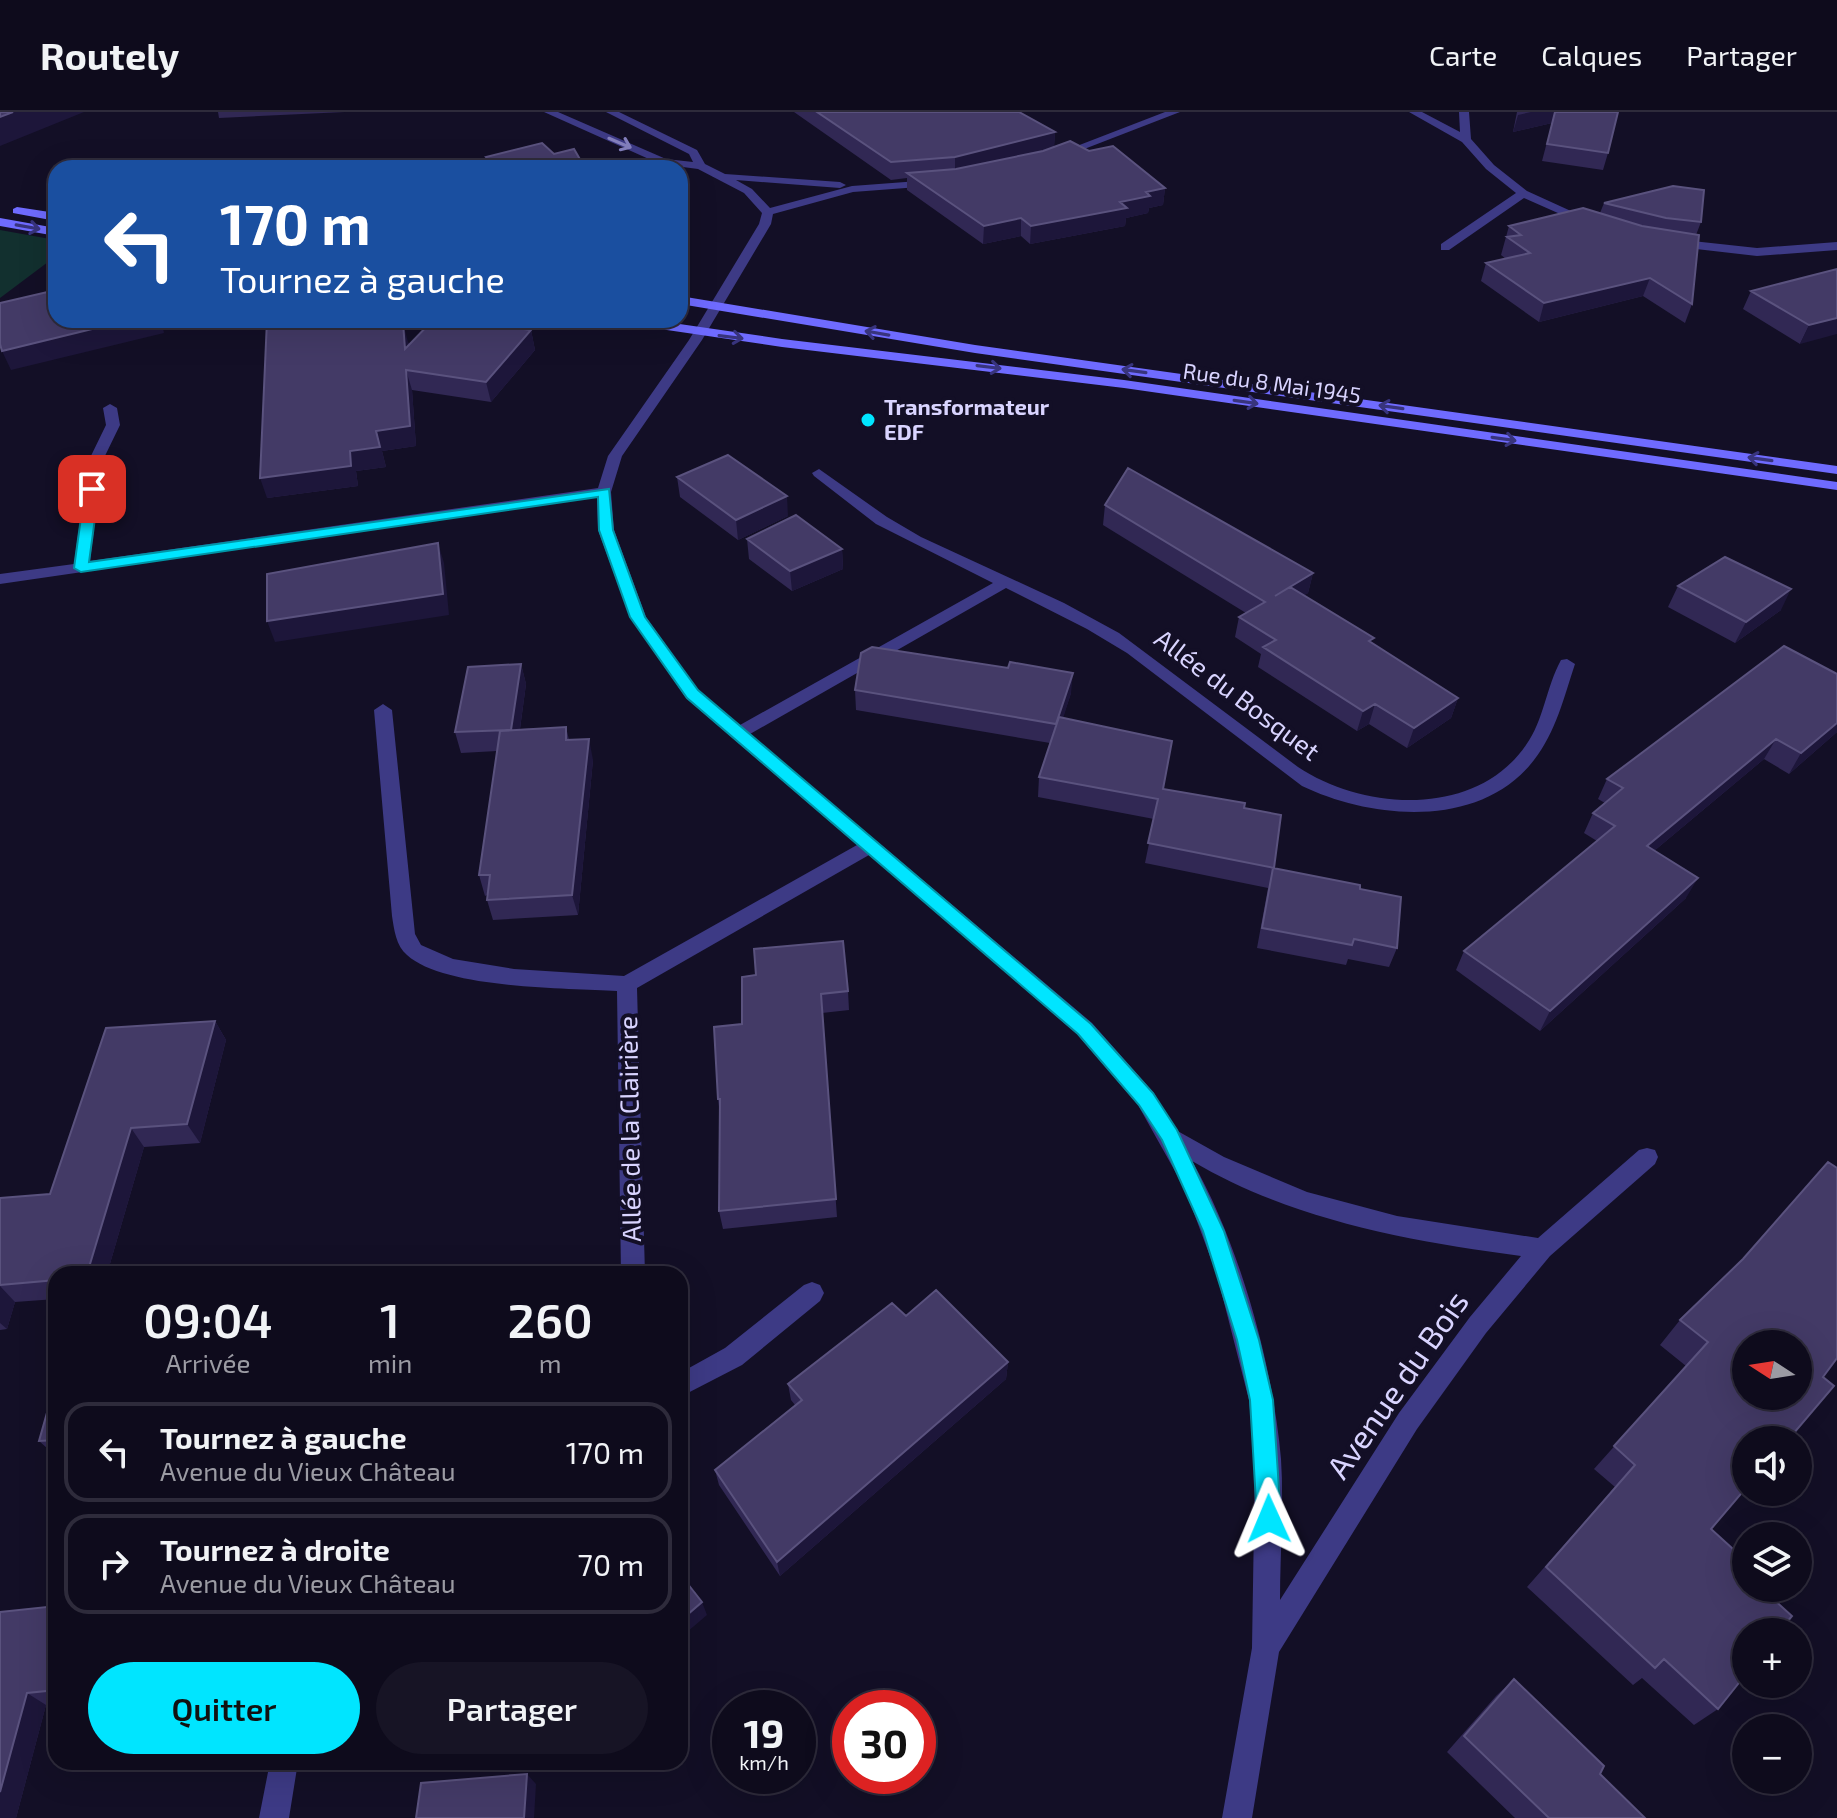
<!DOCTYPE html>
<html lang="fr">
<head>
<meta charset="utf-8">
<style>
	body { margin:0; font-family:"Exo 2",sans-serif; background:#171425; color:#f1f3f6; height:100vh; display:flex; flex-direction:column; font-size:30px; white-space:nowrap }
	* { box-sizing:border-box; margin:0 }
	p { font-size:26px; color:#9b9ba3 }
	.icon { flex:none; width:44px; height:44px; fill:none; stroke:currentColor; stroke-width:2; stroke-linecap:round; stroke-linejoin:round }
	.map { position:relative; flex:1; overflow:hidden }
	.sheet { position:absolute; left:48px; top:1154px; width:640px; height:504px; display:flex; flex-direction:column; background:#0e0b1c; border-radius:24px; box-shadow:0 8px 32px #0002,0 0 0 2px #2e2b3b }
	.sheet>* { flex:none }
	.hud { position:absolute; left:48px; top:48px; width:640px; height:168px; border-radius:24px; box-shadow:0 8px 32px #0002,0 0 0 2px #2e2b3b; background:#1a4fa0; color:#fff; overflow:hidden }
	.needle { width:52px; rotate:282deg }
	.tools { position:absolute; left:1732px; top:1218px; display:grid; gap:16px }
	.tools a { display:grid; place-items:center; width:80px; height:80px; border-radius:50%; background:#0e0b1c; box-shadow:0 8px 32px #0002,0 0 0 2px #2e2b3b; font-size:40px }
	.speed { position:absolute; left:712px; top:1578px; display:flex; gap:16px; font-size:40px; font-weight:700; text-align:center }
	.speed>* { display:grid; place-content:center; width:104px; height:104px; border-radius:50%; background:#0e0b1c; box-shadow:0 8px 32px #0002,0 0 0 2px #2e2b3b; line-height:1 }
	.speed small { font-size:20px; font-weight:400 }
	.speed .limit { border:12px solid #d22; background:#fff; color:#111 }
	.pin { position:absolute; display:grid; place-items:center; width:68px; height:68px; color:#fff; margin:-34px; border-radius:16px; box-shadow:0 4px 12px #0006 }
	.me { position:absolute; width:88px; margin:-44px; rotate:359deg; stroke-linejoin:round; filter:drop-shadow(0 0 6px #0008) }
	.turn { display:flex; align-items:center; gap:28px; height:168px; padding:0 40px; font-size:36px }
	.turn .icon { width:104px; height:104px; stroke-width:2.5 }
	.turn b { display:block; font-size:56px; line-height:68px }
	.eta { display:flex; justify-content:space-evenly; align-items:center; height:136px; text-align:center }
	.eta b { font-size:48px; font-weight:600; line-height:56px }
	.action { display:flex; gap:16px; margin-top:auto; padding:16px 40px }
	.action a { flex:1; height:92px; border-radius:48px; background:#00e5ff; color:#111; font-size:32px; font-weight:600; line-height:92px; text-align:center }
	.action a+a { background:#171425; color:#f1f3f6 }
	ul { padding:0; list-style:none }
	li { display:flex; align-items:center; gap:24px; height:100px; margin:0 16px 12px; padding:0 24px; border:4px solid #2e2b3b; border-radius:24px }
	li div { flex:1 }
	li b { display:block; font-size:30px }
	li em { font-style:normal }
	header { display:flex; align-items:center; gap:48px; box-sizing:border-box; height:112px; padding:0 40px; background:#0e0b1c; border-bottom:2px solid #2e2b3b }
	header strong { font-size:38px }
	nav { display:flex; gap:44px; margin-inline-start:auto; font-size:28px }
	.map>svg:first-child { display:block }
</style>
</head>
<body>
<header>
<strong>Routely</strong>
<nav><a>Carte</a><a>Calques</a><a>Partager</a></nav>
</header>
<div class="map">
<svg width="1837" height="1706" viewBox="0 0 1837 1706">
	<rect width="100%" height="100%" fill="#130f26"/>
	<path fill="#12302f" d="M0,118L56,128V144L0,186Z"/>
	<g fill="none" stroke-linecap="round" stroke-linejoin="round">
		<path fill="#3d3a85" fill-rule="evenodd" d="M544,0H558L666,47L693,50L689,42L606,0H619L697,38L705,52L725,62L840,70L846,73L840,76L736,68L752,77L770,96L852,74L932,68L938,71L932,74L853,80L773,102L771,112L702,228L622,344L611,380L614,418L646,505L698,578L740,613L993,471L876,412L814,364L812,361L819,357L887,405L921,425L1064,491L1119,521L1298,655C1364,699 1476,706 1526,633C1544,608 1546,575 1561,548L1567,547L1575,552C1564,585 1556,620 1534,648C1481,717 1373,708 1302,674L1127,541L1087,517L1006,476L750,622L1092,911L1154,981L1174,1017L1224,1045L1307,1080L1397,1104L1538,1126L1639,1038L1647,1036L1655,1038L1658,1045L1655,1052L1550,1144L1486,1221L1417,1317L1279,1540L1252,1706H1222L1252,1536L1255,1349L1249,1288L1217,1163L1185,1077L1138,993L1078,923L869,743L637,876L645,1162H621L617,879C567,876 444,877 407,843C396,834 394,817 392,804L374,598L383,592L392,598L415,822L421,833L453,847L514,857L624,864L857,733L686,586L630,505L598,418L597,385L0,472V462L74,452L88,350L106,313L103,296L110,292L117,296L120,313L102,350L90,449L598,376L608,344L689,228L759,112L762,101L744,81L698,57L660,52ZM1192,1049C1292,1108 1408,1129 1521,1144L1470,1205L1399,1301L1280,1488C1280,1442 1284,1394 1281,1347C1273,1253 1239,1131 1192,1049Z
			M1165,0H1180L1061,46L1051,44Z
			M1409,0H1422L1460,20L1459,0H1469L1471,27L1494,53L1527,79L1595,110L1585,113L1524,86L1449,138H1441V132L1516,81L1486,57L1462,30Z
			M1674,127L1757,136L1837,130V138L1757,144L1670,134V128Z
			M812,1170L820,1173L824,1181L820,1189L742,1253L680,1285V1261L725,1236L804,1173Z
			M270,1650H298L289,1706H259Z"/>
		<path fill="#6f6bff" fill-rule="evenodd" d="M17,95L56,101V109L13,101V97Z
			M0,106L56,116V124L0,114Z
			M680,184L975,233L1837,354V362L975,241L680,192Z
			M620,208H652L782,227L1124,268L1837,370V378L1124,276L782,235L626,212Z"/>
	</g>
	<path fill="#312854" d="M218,0H345L219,6Z
		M794,0H1019L1055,20L1054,34L1089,39L1165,76L1163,93L1149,96L1148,101L1126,106L1125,114L1030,132L1021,124L983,132L907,78V66L891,68Z
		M1517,0H1618L1608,41L1603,58L1542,49L1552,11L1513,20Z
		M486,45L585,56H488Z
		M1604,91L1701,110L1696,123L1692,192L1685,211L1643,184L1539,210L1481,169L1486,151L1506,147L1501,143L1509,114L1600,101Z
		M1837,157L1800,232L1743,197L1751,179Z
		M531,218L535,238L491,290L412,278L416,334L382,339L386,355L356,359L358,374L267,386L408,230L409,233Z
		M677,365L788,404L738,428L680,385Z
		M1105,393L1313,461L1308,481L1304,483L1372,532L1458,586L1451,606L1407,636L1369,612L1357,619L1258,555L1261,542L1235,525L1239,505L1246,501L1103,413Z
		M747,427L842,437L843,457L792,479L749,447Z
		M1678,474L1781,498L1735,531L1668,495Z
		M1784,534L1837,620L1789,662L1764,647L1654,739L1686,786L1540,919L1456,858L1464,839L1597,729L1584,721L1593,701L1605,691L1598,687L1607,667Z
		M521,552L526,572L520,617L566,615L569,628L593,648L578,803L493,808L487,788V783L485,784L479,763L497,639L461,641L455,620Z
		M1008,556L1071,581L1063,605L1163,677L1244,696L1274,756L1360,777L1397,836L1389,855L1348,847L1346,853L1257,836L1268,776L1145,751L1154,707L1038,685L1039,665L1050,631L856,598L855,578Z
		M756,863L848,879L849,898L822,901L837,1105L723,1117L719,1099L720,1003L718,987L742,912Z
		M215,909L226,928L200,1031L144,1035L107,1162H56V1187L15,1190L7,1217L0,1218V1086L50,1082Z
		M906,1204L1008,1250L1006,1267L780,1464L719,1373L715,1358L795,1293L791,1288L788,1272Z
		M1680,1208L1823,1265L1711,1417L1739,1456L1718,1597L1694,1613L1642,1566L1633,1573L1527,1475L1615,1375L1594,1357L1686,1254L1660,1233Z
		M56,1269V1344L39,1329Z
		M56,1494V1592L46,1593L16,1706H0V1500Z
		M1514,1567L1600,1662L1645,1706H1515L1447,1640L1496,1584Z"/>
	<path fill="#1d163a" d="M13,0H84L0,34V5Z
		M1531,0H1555L1552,11L1513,20L1518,3Z
		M1055,20L1054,37L955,62V45Z
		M1165,76L1163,93L1149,96L1148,101L1126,106L1125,114L1030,132L1031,114L1120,90L1146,80Z
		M1021,106V124L983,132L984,114Z
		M1650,166L1643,184L1539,210L1544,191Z
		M1837,206V222L1800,232L1809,213Z
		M129,208H161L164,221L11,258L2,239Z
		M403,211L408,230L410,256L405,237Z
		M531,218L535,238L491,290L486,270Z
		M406,258L412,278L416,334L382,339L386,355L356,359L358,374L267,386L260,366L350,339L376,319Z
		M787,384L788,404L738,428L736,408Z
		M438,431L444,451L449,503L275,530L267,509Z
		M842,437L843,457L792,479L790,459Z
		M1313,461L1308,481L1271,504L1275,484Z
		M1791,477L1781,498L1735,531L1746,510Z
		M521,552L526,572L517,638L511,618Z
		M1073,561L1071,581L1055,632L1056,612Z
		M1458,586L1451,606L1407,636L1414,616Z
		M1375,592L1369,612L1357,619L1363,599Z
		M1837,611V620L1789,662L1801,641Z
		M589,627L593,648L578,803L572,783Z
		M1776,627L1764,647L1636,754L1647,734Z
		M1698,766L1686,786L1540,919L1550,899Z
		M215,909L226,928L200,1031L187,1012Z
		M131,1016L144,1035L107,1162H87Z
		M0,1174L15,1190L7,1217L0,1211Z
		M1008,1250L1006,1267L780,1464L777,1450Z
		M702,1490L707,1503L680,1526V1509Z
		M27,1581L46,1593L16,1706H0V1680Z
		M527,1662L536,1672L534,1706H524Z"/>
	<path fill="#433a66" stroke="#5a527e" stroke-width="2" fill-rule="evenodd" d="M0,0H13L0,5Z
		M817,0H1019L1055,20L955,45L891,50Z
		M1555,0H1618L1608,41L1547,32Z
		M1070,29L1089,39L1113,34L1165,76L1146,80L1150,84L1120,90L1127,96L1031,114L1021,106L984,114L907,61L956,57L1043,39Z
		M542,31L554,42L574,37L585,56H497L486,45Z
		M1673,74L1704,78L1701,110L1666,106L1604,91Z
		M1583,96L1642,114L1699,123L1692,192L1650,166L1544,191L1486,151L1530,141L1507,125L1521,123L1509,114Z
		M1837,157V206L1809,213L1751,179Z
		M56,178V208H129L2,239L0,232V191Z
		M267,208H379L403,211L405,237L433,208H461L531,218L486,270L406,258L410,314L376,319L380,335L350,339L351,354L260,366Z
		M728,343L787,384L736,408L677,365Z
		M1128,356L1313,461L1275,484L1290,475L1374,526L1369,529L1458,586L1414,616L1375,592L1363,599L1263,535L1276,528L1239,505L1265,490L1105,393Z
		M796,403L842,437L790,459L747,427Z
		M438,431L443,482L267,509V462Z
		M1725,445L1791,477L1746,510L1678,474Z
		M1784,534L1837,562V611L1801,641L1776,627L1647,734L1698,766L1550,899L1464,839L1615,714L1593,701L1623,676L1607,667Z
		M872,535L1008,556L1010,550L1073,561L1056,612L855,578L861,541Z
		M521,552L511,618L455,620L468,555Z
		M1059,605L1172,629L1163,677L1245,691L1244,696L1281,703L1274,756L1148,731L1158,687L1039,665Z
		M566,615V628L589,627L572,783L487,788L490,763H479L500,619Z
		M1273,756L1360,773V777L1401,785L1397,836L1354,827L1352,833L1262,816Z
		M843,829L848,879L821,882L836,1087L719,1099L720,987H718L714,915L742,912V865L756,863L754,837Z
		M215,909L187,1012L131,1016L87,1162H56V1168L0,1173V1086L50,1082L106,916Z
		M1828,1050L1837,1056V1246L1823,1265L1834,1274L1788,1328H1746V1376L1711,1417L1745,1448L1739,1456L1746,1463V1476H1761L1792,1504L1779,1520H1746V1562L1718,1597L1664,1547L1655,1556L1546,1455L1635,1353L1614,1334L1708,1230L1680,1208L1743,1147ZM1746,1232H1798V1284H1746Z
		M936,1178L1008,1250L777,1450L715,1358L802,1288L788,1272L892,1191L906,1204Z
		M56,1269V1328L39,1329Z
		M680,1462L702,1490L680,1509Z
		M56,1494V1578L27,1581L0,1680V1500Z
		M1514,1567L1604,1654L1600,1662L1645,1706H1549L1464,1624Z
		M527,1662L524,1706H416L421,1671Z"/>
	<defs><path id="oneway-shaft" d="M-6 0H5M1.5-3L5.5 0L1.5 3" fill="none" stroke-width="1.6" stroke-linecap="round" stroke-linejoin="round" transform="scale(2)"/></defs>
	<use stroke="#837fbc" href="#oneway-shaft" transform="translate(620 31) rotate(23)"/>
	<g stroke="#38347d">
		<use href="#oneway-shaft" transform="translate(28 115) rotate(10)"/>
		<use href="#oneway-shaft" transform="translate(877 221) rotate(-170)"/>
		<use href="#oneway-shaft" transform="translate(731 225) rotate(7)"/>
		<use href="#oneway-shaft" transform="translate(989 255) rotate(7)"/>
		<use href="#oneway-shaft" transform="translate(1134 259) rotate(-172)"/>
		<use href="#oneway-shaft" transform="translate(1246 290) rotate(8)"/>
		<use href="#oneway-shaft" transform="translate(1391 295) rotate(-172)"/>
		<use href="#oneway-shaft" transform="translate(1504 327) rotate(8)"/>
		<use href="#oneway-shaft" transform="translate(1760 347) rotate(-172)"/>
	</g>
	<path fill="#00e5ff" stroke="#0095a6" stroke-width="2" d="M92,373L99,377L89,450L609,377L613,418L645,505L698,578L1091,912L1153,981L1177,1018L1224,1119L1259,1228L1273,1288L1281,1407L1277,1415L1269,1419L1260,1415L1257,1407L1250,1288L1237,1228L1203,1119L1162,1028L1139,993L1078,922L687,586L630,505L599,418L598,385L81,460L74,456L85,377Z"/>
	<circle fill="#00e5ff" stroke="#130f26" stroke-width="3" cx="868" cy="308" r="8"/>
	<g text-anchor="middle" stroke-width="8" stroke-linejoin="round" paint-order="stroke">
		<g font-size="22" fill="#d9d4ff" stroke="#130f26">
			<text transform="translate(1272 271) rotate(8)" y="8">Rue du 8 Mai 1945</text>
		</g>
		<g font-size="22" font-weight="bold" fill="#d9d4ff" stroke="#130f26" text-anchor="start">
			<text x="884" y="303">Transformateur<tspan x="884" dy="25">EDF</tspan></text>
		</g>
		<g font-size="26" fill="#d9d4ff" stroke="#130f26">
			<text transform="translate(1237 583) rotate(37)" y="9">Allée du Bosquet</text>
			<text transform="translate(630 1017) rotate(-91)" y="9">Allée de la Clairière</text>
		</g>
		<g font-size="32" fill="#d9d4ff" stroke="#130f26">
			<text transform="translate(1398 1273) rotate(-55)" y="11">Avenue du Bois</text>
		</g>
	</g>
</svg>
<div class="tools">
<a><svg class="needle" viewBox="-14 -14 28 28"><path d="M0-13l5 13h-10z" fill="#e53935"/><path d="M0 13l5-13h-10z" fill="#9b9ba3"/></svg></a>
<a><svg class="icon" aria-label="sound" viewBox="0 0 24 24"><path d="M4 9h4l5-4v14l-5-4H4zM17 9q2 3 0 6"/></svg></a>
<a><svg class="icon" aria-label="layers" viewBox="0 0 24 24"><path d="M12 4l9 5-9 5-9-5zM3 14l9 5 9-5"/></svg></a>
<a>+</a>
<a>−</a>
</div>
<div class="speed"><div>19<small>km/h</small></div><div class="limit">30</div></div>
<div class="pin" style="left:92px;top:377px;background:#d93025"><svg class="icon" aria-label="arrive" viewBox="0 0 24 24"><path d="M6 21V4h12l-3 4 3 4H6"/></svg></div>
<svg class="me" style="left:1269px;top:1407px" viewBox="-20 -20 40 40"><path d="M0-17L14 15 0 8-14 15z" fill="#00e5ff" stroke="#fff" stroke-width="4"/></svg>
<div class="hud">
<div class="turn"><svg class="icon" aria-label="left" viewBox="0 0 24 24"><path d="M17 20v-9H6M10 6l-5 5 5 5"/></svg><div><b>170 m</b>Tournez à gauche</div></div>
</div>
<section class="sheet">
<div class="eta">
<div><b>09:04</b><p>Arrivée</p></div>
<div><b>1</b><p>min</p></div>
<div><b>260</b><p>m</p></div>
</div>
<ul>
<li><svg class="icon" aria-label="left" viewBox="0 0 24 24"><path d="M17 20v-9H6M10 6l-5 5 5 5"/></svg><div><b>Tournez à gauche</b><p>Avenue du Vieux Château</p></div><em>170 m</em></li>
<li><svg class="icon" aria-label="right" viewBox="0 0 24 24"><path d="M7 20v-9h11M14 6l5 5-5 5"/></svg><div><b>Tournez à droite</b><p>Avenue du Vieux Château</p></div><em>70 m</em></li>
</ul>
<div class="action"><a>Quitter</a><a>Partager</a></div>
</section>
</div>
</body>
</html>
